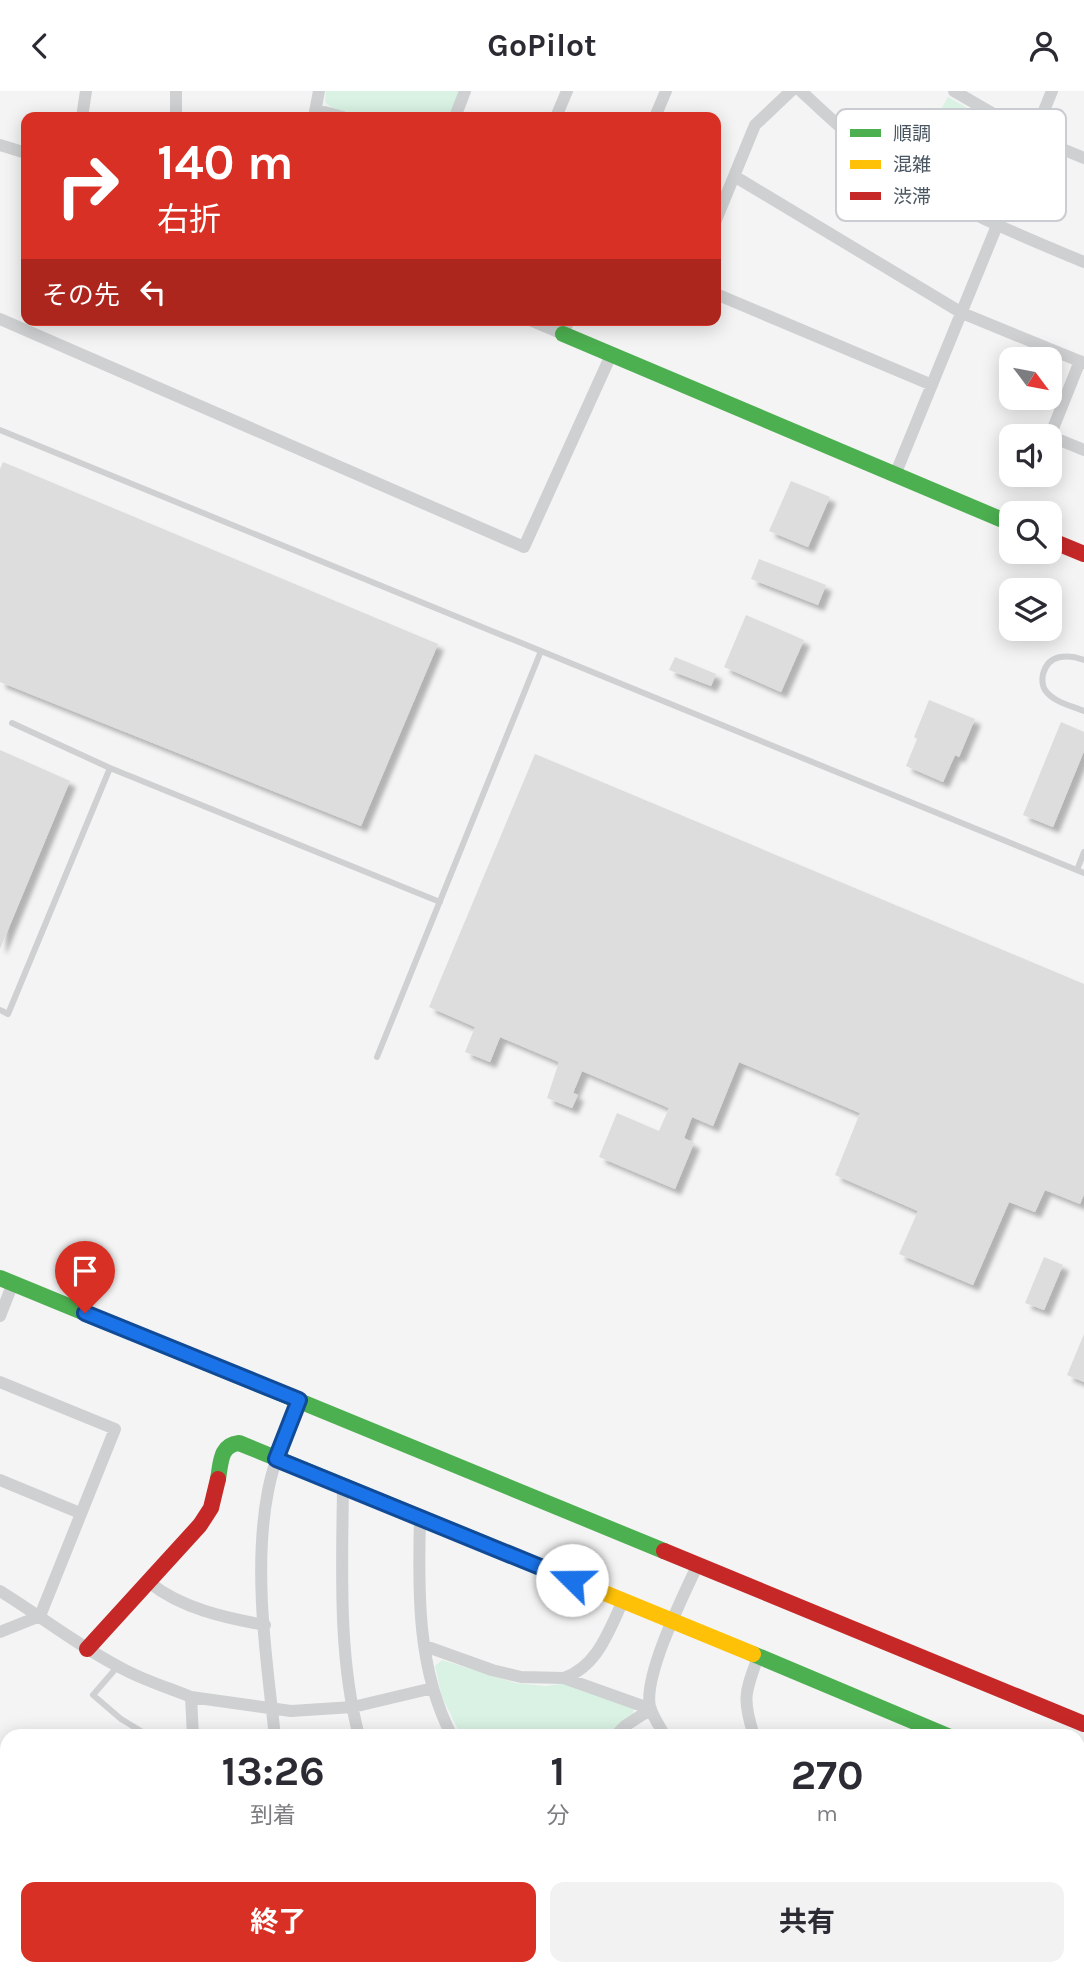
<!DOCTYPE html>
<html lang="ja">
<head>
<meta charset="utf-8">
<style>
	body { margin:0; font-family:Karla,"Noto Sans JP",sans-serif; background:#f2f2f3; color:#2b2b33; height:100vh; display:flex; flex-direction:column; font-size:26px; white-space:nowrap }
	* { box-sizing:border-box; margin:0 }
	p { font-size:23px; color:#7c7c81 }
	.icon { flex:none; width:38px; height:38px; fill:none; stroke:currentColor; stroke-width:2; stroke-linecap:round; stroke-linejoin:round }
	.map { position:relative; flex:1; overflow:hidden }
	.sheet { position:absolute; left:0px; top:1638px; width:1085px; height:247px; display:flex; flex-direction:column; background:#fff; border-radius:21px 21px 0 0; box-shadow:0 4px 18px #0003 }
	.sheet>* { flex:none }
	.guide { position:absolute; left:21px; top:21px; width:700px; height:214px; border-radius:14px; box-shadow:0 4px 18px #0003; background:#d93025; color:#fff; overflow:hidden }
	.needle { width:46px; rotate:122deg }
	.controls { position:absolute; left:999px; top:256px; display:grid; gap:14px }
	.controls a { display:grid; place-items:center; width:63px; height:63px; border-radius:14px; background:#fff; box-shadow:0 4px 18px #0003; font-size:35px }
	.pin { position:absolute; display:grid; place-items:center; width:60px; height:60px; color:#fff; margin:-72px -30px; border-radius:50% 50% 50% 0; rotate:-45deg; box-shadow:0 0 7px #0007 }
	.pin .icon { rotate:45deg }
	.me { position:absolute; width:77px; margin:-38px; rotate:292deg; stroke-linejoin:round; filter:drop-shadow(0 0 5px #0008) }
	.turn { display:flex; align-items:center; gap:24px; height:147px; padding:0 21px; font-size:32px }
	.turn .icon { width:91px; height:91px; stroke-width:2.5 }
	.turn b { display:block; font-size:49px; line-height:60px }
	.then { display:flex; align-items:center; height:66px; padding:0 21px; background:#0003; gap:14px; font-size:26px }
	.eta { display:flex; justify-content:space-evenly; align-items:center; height:119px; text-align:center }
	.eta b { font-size:42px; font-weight:700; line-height:49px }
	.cta { display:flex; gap:14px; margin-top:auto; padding:14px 21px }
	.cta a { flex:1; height:80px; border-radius:14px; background:#d93025; color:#fff; font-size:28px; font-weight:700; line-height:80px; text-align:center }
	.cta a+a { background:#f2f2f3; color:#2b2b33 }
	header { display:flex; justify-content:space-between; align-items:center; height:91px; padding:0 21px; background:#fff; font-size:32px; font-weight:700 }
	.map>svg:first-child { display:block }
</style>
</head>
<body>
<header><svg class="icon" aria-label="back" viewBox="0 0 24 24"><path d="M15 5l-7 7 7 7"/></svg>GoPilot<svg class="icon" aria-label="person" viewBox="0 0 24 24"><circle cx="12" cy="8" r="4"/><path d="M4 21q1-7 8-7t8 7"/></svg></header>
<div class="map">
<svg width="1084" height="1884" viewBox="0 0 1084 1884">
	<defs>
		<filter id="shadow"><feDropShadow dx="6" dy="6" stdDeviation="2" flood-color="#0004"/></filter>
	</defs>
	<rect width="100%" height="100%" fill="#f4f4f4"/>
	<path fill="#d9f2e3" d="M326,0H460L449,26C421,26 343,32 325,11Z
		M948,6L1020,47L1022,54L995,119L990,121L946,99L908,74Z
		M442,1569L516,1592L545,1595L569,1592L633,1616L634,1623L608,1645H461L442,1606L435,1575Z"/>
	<path fill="#ddddde" filter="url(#shadow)" d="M3,371L438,553L361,735L0,591V378Z
		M791,390L830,406L808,456L769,440Z
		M759,468L826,494L818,514L751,488Z
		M746,524L804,549L781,601L724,576Z
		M675,566L716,583L711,595L669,579Z
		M929,609L975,628L959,666L955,664L943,691L906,675L917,648L914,646Z
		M1061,631L1084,641V660L1053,736L1023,724Z
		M0,659L70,690L0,858Z
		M535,663L1084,893V1103L1080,1113L1045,1099L1035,1121L1009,1111L973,1194L899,1163L918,1120L835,1084L860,1022L739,971L713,1035L692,1026L684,1047L694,1052L675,1098L599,1066L617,1022L659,1040L669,1017L582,980L573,1002L578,1004L572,1017L547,1007L559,971L500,946L490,971L465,961L475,936L429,916Z
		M1044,1166L1063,1174L1044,1219L1025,1212Z
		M1084,1243V1291L1067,1284Z"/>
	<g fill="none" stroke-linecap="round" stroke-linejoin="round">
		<path stroke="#ced0d2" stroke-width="6" d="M0,339L1084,782
			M1084,569C1068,563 1048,563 1043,583C1042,588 1042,594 1045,599C1053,611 1072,615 1084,620
			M12,632L110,677L440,811
			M1077,779L1084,761
			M0,919L8,923L110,677
			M377,966L541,560
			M118,1575L93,1604L121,1628L149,1645"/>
		<path stroke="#ced0d2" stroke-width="12" d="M176,0V26
			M801,0C831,28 861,57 896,79C955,118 1019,144 1084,171
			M954,0L1033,46L1084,67
			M317,19L343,26
			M82,26L86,0
			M314,26L319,0
			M455,26L465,0
			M556,26L567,0
			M655,26L666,0
			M0,54L26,62
			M734,85L962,222L1084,272
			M716,129L755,34L791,0
			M716,203L932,294
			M0,228L524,456L611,264
			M530,229L563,243L569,229
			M1050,345L1080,270
			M1050,345L1084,359
			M895,384L1052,0
			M0,1225L13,1192
			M0,1291L115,1338L40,1525L0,1541
			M0,1389L80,1422
			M343,1396C342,1478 338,1566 359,1645
			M420,1427C418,1500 417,1579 452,1645
			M150,1492C181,1517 225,1527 265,1534
			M0,1500C42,1526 81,1557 125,1579C146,1590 169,1597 191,1606L193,1645
			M425,1555L492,1579L521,1586L564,1587L651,1618
			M564,1587C598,1575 609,1539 623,1510
			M191,1606L291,1620L353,1616L433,1597
			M275,1645C266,1567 253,1477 268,1400C274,1368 288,1339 299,1309
			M615,1645L625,1635L651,1618
			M665,1645C660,1636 653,1626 650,1616C643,1585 684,1503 698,1473
			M754,1645C742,1607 745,1602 758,1566
			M0,1667L7,1664
			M1078,1697L1084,1700
			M1078,1726L1084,1716
			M0,1783H7
			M1078,1832L1084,1822
			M107,1878L112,1884
			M207,1878L212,1884
			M322,1878L331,1884
			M495,1878L507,1884
			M684,1878L696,1884
			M858,1878L868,1884
			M3,1884L4,1868
			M981,1884L985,1878
			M1045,1884L1050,1878"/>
		<path stroke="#4caf50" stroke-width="16" d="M563,243L1012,433
			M0,1187L664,1460
			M218,1388C221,1371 220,1354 239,1352L490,1455
			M753,1563L948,1645"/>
		<path stroke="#ffc107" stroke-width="16" d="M490,1455L753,1563"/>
		<path stroke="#c62828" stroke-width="16" d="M1050,449L1084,463
			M664,1460L1084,1633
			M87,1558L200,1434L211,1417L218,1388"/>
	</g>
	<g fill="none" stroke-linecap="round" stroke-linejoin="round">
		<g stroke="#114b97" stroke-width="18">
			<path id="route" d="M85,1222L299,1309L276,1368L572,1489"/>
		</g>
		<use href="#route" stroke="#1a73e8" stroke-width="12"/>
	</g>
	<rect x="836" y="18" width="230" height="112" rx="10" fill="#fff" stroke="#c9ccd0" stroke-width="2"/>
	<rect x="850" y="38" width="31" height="8" fill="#4caf50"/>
	<rect x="850" y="69" width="31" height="9" fill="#ffc107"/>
	<rect x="850" y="101" width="31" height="8" fill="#c62828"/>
	<g font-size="19" fill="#4a5661">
		<text x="893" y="49">順調</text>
		<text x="893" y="80">混雑</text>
		<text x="893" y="112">渋滞</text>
	</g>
</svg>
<div class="controls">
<a><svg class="needle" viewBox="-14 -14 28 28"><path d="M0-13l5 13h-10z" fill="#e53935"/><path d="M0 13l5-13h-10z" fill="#7c7c81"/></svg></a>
<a><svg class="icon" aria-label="sound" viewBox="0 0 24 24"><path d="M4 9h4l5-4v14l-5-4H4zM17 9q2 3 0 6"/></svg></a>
<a><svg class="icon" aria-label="search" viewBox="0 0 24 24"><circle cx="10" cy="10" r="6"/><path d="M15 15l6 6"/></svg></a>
<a><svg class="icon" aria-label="layers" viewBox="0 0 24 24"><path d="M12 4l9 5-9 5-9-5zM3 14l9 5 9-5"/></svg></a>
</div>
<div class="pin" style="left:85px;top:1222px;background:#d93025"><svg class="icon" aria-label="arrive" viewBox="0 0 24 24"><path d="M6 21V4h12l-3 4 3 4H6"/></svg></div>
<svg class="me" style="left:572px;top:1489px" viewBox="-20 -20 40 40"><circle r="19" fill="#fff"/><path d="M0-13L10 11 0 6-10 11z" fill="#1a73e8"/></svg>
<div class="guide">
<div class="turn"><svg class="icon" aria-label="right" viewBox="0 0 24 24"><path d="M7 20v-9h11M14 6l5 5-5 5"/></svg><div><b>140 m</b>右折</div></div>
<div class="then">その先<svg class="icon" aria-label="left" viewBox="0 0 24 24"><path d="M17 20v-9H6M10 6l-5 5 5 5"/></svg></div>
</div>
<section class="sheet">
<div class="eta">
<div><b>13:26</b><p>到着</p></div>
<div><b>1</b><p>分</p></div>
<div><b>270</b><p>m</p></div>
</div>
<div class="cta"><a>終了</a><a>共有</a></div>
</section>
</div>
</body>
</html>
